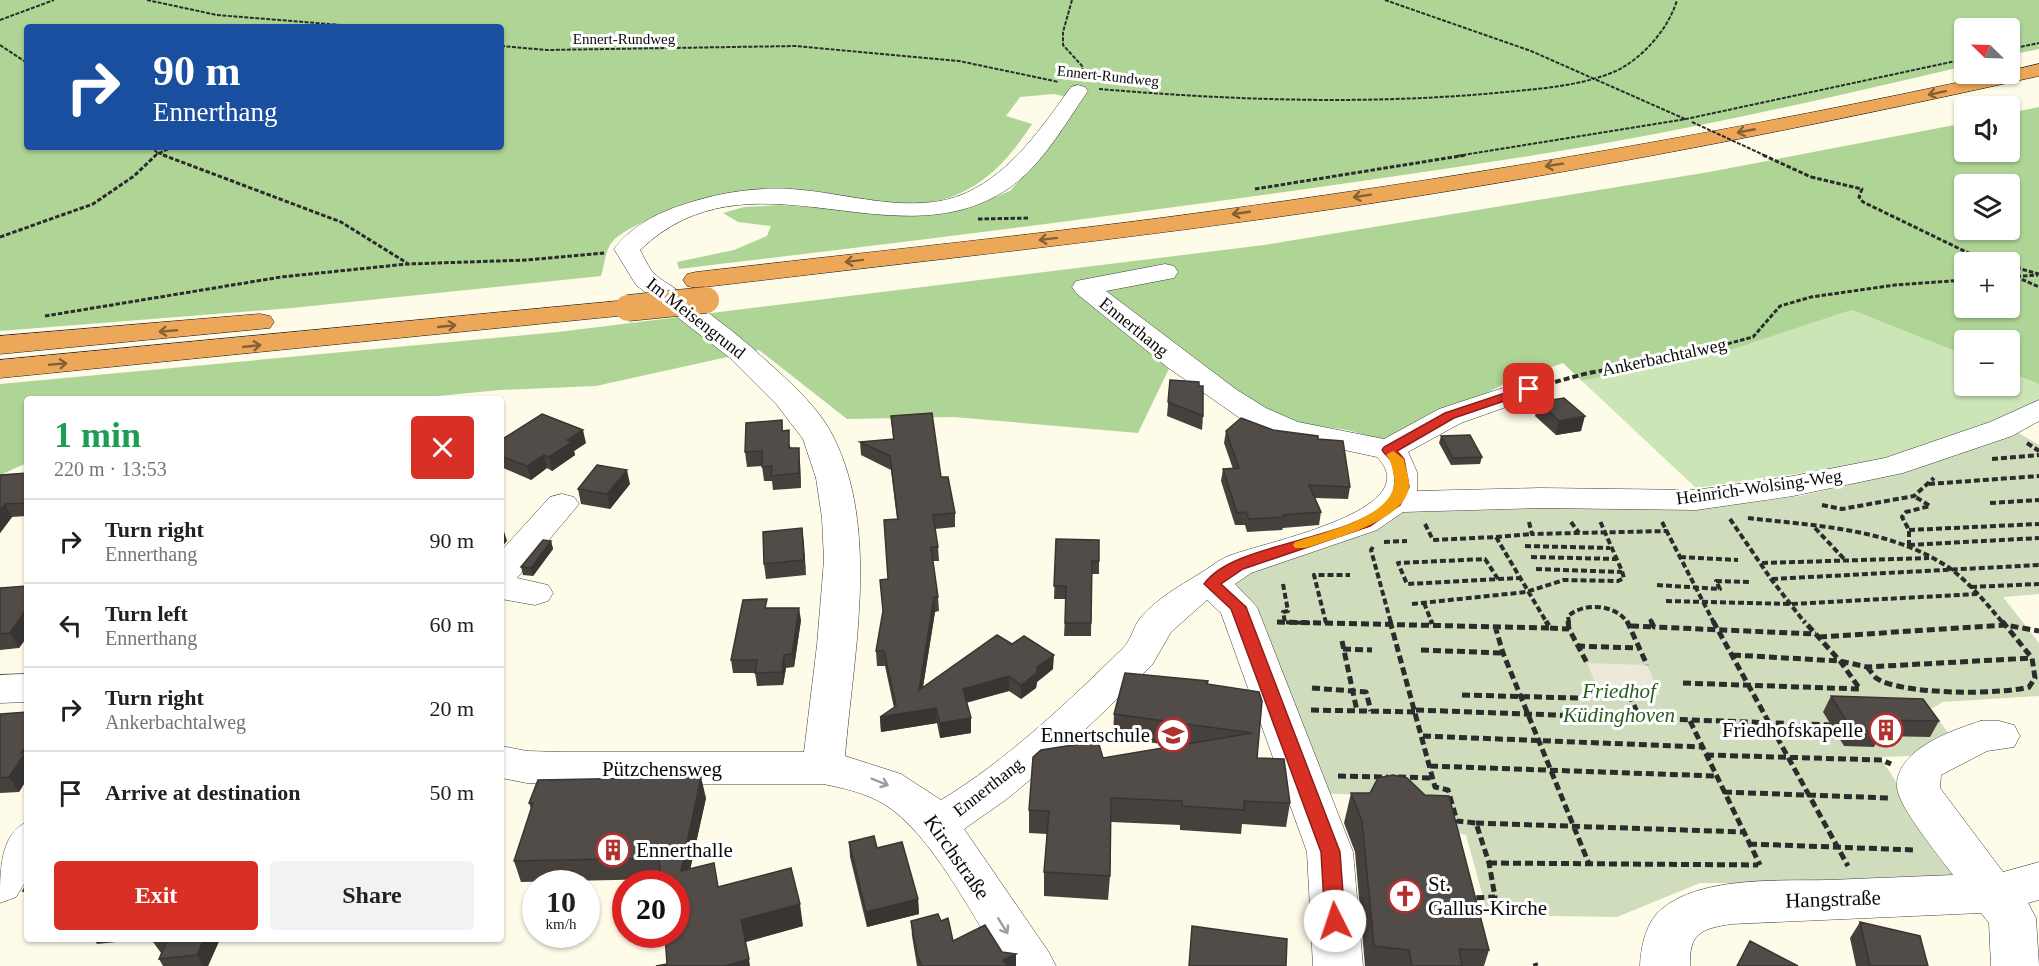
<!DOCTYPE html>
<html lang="en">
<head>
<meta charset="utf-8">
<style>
	body { margin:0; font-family:Georgia,serif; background:#f2f2f2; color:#202124; height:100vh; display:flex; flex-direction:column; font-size:22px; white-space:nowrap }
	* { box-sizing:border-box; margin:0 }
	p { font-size:20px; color:#757577 }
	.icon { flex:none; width:33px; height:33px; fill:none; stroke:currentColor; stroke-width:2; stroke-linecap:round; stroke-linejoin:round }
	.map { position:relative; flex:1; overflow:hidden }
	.drawer { position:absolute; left:24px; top:396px; width:480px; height:546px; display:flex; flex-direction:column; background:#fff; border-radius:6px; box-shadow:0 2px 4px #0004 }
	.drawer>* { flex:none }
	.banner { position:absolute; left:24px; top:24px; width:480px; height:126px; border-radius:6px; box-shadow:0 2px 4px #0004; background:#1a4fa0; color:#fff; overflow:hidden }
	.needle { width:39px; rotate:293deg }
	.controls { position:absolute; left:1954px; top:18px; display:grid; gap:12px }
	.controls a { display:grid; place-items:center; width:66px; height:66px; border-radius:6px; background:#fff; box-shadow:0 2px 4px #0004; font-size:30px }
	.speed { position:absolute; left:522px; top:870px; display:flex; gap:12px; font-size:30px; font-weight:700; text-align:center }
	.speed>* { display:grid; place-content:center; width:78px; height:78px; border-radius:50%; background:#fff; box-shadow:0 2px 4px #0004; line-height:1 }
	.speed small { font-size:15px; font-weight:400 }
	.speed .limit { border:9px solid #d22; background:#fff; color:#111 }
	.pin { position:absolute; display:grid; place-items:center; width:51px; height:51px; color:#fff; margin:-26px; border-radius:12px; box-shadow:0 3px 9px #0006 }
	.me { position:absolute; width:66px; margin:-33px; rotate:356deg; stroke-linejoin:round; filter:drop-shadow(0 0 4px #0008) }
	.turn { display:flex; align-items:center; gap:21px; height:126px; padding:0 30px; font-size:27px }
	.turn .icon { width:78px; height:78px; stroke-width:2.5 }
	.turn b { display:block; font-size:42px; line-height:51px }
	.round { display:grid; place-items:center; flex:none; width:63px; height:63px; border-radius:6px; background:#f2f2f2 }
	.summary { display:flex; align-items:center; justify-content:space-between; height:102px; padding:0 30px }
	h1 { font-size:36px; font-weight:800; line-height:45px; color:#1e9e55 }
	.cta { display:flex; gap:12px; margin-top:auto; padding:12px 30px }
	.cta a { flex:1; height:69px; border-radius:6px; background:#d93025; color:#fff; font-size:24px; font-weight:800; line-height:69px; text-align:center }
	.cta a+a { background:#f2f2f2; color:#202124 }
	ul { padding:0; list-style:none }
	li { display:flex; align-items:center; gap:18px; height:84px; padding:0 30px; border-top:2px solid #e0e0e0 }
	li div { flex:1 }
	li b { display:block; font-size:22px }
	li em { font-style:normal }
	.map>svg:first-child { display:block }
</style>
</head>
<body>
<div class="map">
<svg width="2039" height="966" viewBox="0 0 2039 966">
	<rect width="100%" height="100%" fill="#fefbe9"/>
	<path fill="#cbe5b6" d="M1852,310L1965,355V386H2010V373L2039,384V401L1980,428L1888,461L1696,488L1582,381L1715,355Z"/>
	<path fill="#aed596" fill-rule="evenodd" d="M0,0H2039V49L2010,55V28H1965V66C1821,100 1676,133 1529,156C1247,200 963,235 679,269L677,262L734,250L767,236L771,226L738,222L723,213L744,207L781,205L923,216L975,205L1010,191L1033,166L1080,100L1054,94L1020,97L1006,116L1032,124C1011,156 987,185 948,198C920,207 892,203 862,200C790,195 719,182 652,218C640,224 617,233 610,245C605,253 604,267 601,276L292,308L0,331ZM27,27H501V147H27Z
		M2039,107V384L2010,373V340H1965V355L1852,310L1715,355L1582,381L1563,363L1502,385L1391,442L1347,430L1290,422L1229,390L1176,354L1138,433L954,417L847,419L759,350L596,386L500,390L407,399H27V463L0,475V384L558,332L1264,245L1709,172L1965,123V152H2010V113ZM1965,184H2010V230H1965ZM1965,262H2010V308H1965Z"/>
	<path fill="#d0ddbd" d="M2017,432L2039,445V594L2003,597L2039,643V696L1943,702L1931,709L1951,737L1911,756L1880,757L1962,883H1700L1617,917L1488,915L1466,835L1457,833L1447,798L1313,793L1233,580L1398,512L1492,508L1709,507L1800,496L1896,474Z"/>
	<path fill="#ece8da" d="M1587,663L1647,665L1660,695L1599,692Z"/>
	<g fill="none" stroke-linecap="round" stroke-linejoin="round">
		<g stroke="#3d3d3d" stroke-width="1">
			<path id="minor" d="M1078,85L1085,87L1088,91C1064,125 1040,170 1003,192C890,262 749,145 640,250C644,257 647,264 651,270C658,279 671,285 680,292C707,312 734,331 759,354C785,378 818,405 834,438C880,531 853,657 845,756L901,774L941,800C1007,760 1068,702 1123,648C1132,639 1133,627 1141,617C1158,598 1178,587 1199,574C1208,569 1217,561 1226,557C1254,544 1431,512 1377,457L1274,435L1244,421L1167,367L1076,293L1072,287L1076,281L1165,264L1174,266L1178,272L1174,278L1106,291L1237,390L1266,408L1298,422L1384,439L1439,409L1518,383L1529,380L1540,383L1544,389L1540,395L1461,423L1408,452L1417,472V491L1540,488L1696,490L1793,476L1885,458L1990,422L2039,400V421L2012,436L1903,473L1793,496L1696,510L1540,508L1403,512L1377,530L1251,573L1235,584L1257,607L1353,852L1363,966H1313L1307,852L1221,613L1207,600L1171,632L1152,665L1057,757L1007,799L964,829L1048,951L1056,966H1004C974,918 931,833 884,804C865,793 844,788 823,784H563L527,783L501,778V746L527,751L563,752H804L817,645L824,560L822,518L816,478L803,439L777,405L730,358L636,285L614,249C630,227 657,213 682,205C717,193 754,187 790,189C846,192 913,217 966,193C1013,171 1042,127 1071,87Z
				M562,494L574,497L579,504L517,578L548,585L553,593L548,601L535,605L501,599V551L550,497Z
				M27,674V702L0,703V675Z
				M1981,721H1999L2014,725L2020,736L2014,747L1987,751L1941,775L1940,788L2003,872L2039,862V900L2028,903L2036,918L2039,966H1991L1989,923L1981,913L1731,924C1701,929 1689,933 1690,966H1640C1641,946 1646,921 1663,908C1703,876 1780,881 1829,880C1870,878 1912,877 1953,875C1940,857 1898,807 1897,787C1895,750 1952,730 1981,721Z
				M27,822V879L16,897L0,903C0,870 0,834 27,822Z"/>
		</g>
		<g stroke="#1b1b1b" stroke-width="1">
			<path id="highway" d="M2039,64V76C1810,127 1580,172 1347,207C1131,239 913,262 696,288L687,286L683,280L687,274L696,272C876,251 1056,233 1235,208C1490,173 1745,129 1997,74H2010V71Z
				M628,300L638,302L642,308L638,314L0,378V360Z
				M260,314L270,316L274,322L270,328L0,354V336Z"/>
		</g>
		<path stroke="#2c2c2c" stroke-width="2" stroke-dasharray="4 1.5" stroke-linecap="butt" d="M147,0L217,15L366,27
			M1072,0L1063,32V45L1083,67L1082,73
			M1385,0L1531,51L1685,119
			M0,20L54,0
			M0,45L27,63
			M501,46L547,50L795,46L959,61L1059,82
			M2010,49L2039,43
			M1099,89C1231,100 1363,105 1495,93C1535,89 1579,87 1616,71C1643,58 1669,28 1677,0
			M150,147L158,153L155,156
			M158,153L167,156
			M159,153L174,147
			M1457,156L1686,119L1965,59"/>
		<path stroke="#2c2c2c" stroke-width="3" stroke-dasharray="4.5 2" stroke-linecap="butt" d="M163,155L341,222L407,263
			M1811,177L1862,189L1859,197L1863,202L1987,262
			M1255,189L1466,155
			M978,219L1030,218
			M0,237L93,204L134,176L156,155
			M1986,260L1996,262
			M2010,266L2039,274
			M2010,274L2039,287
			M2010,277L2038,275
			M45,316L281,277L407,264L527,260L604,253
			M1671,359L1753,337L1780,306L1811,297L1895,285L1965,280"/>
		<path stroke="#2c2c2c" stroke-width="4" stroke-dasharray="6 3" stroke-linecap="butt" d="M1555,382L1588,373L1680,357
			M2027,443L2039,451
			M1992,459L2039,455
			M1929,484L2039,476
			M1990,503L2039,500
			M1822,505L1842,509L1914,496L1934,478
			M1748,518C1816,526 1889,528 1948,567C1969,582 1986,603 2003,623
			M1730,519L1771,579L1805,623
			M1529,522L1532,534L1667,531
			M1571,522L1579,533
			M1662,522L1714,623
			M1425,524L1433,540L1496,537L1547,623
			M1815,528L1846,561
			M1909,530L2039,524
			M1496,537L1532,534
			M1384,542L1407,541
			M1909,545L2039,538
			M1525,546L1610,548
			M1909,546V530L1902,517L1906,512L1930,506L1914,496
			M1373,547L1371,550L1391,623
			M1531,557L1616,559
			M1680,557L1738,560
			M1762,563L1929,558
			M1536,569L1622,572
			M1498,579L1485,559L1398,563L1407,584L1519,578
			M1772,579L2039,565
			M1283,584L1288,611L1283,612L1285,622
			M1657,585L1720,589L1716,581L1751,582
			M1971,587L2039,584
			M1666,601L1791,604L1977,594
			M1424,603L1432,623
			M1412,604L1526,592L1564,580L1618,581L1624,578L1622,571L1600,521
			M1650,619L1652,623
			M1277,622L1312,623
			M1326,623L1314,575H1350
			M1569,623L1568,616C1585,602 1615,604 1628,623"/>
		<path stroke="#2c2c2c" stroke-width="5" stroke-dasharray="8 4" stroke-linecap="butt" d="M1390,621L1435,787L1448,790L1457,821L1476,823L1489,863L1495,897L1473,898
			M1431,621L1432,624
			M1568,621L1569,629
			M1627,621L1647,665
			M1651,621L1654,627L1816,634
			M1713,621L1848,866
			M1277,622L1550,628L1546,621
			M1495,626L1503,653L1589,864
			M1631,626L1654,627
			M1550,628L1569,629L1587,663
			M1819,637L2005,625L2039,631
			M1342,641L1357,711
			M1577,646L1639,648
			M1343,649L1372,650
			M1421,650L1503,653
			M1733,655L1840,661L1867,667L2032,658
			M1867,667C1870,670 1873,675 1876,678C1900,695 2000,695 2029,687L2035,678L2032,658L2002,621
			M1683,683L1860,689L1840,661L1804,621
			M1312,688L1366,692L1371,711
			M1629,694L1640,719
			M1462,695L1578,698
			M1311,710L1416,712
			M1416,710L1832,725
			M1690,721L1760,865
			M1423,736L1703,747
			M1706,755L1882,760L1891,764
			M1430,766L1716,776
			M1338,776L1388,777
			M1398,777L1434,778
			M1724,792L1888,798
			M1476,823L1743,832
			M1749,844L1916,850
			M1489,863L1758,865
			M1535,963L1536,966"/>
		<use href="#minor" fill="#fff" fill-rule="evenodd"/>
		<use href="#highway" fill="#eca759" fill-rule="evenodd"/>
		<g stroke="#1b1b1b" stroke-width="27" stroke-linecap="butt">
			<path id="highway-bridge" d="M628,308L706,300"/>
		</g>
		<path stroke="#2c2c2c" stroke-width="2" stroke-dasharray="4 1.5" stroke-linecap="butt" d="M1692,122L1766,156"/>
		<path stroke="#2c2c2c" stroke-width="3" stroke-dasharray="4.5 2" stroke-linecap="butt" d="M1763,155L1811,177"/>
		<use href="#highway-bridge" stroke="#eca759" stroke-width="26"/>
	</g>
	<path fill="#47413e" d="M1170,380L1199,386L1203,416L1202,430L1167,416Z
		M1539,402L1581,431L1556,435L1535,416Z
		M891,416L941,477L955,513V527L935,529L938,547L939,561H933L938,597L939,611L935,612L923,687L1053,669L1037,682L1036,688L1021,699L1009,691L966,703L971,733L940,738L937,723L881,732L880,717L894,708L885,666H877L876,651L883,613L897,519L891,470L861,455L860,442L893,439Z
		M782,420L783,431L791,448L800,462L801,488L773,490L772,481H764L762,466L747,467L745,452Z
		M1273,430L1318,439L1350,487L1348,499L1315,498L1321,512L1319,525L1283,528L1282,530L1247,532L1245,525H1235L1221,481L1223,469H1233L1224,443L1226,431Z
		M1441,436L1482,457L1480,464L1451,465L1439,443Z
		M501,440L586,443L574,451L575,455L552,471L547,468L531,480L501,467Z
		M27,473V516L12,517L0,533V475Z
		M630,484L610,509L581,504L578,489Z
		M802,528L806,575L766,579L764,564Z
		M1056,539L1099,561V574H1092L1091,636H1064L1066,599H1054Z
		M551,541L553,549L533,576L523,575L521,567Z
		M27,586V637L19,648L0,650V588Z
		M768,608L801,620L794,667L786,668L783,685L757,686L755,673H733L731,660Z
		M1207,684L1259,692L1257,758L1290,803L1286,827L1242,824L1241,834L1180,830V825L1111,822L1110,876L1108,900L1044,896V872L1047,834L1029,833V810L1103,758L1175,746L1113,737L1114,714Z
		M1831,696L1939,721L1930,737L1880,736L1874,747L1844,746L1823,712Z
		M27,712V779L19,792L0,793V714Z
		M1351,793H1370L1489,950L1484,966H1365L1355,852L1344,823Z
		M706,798L690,869L719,887L803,926L667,964L661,879L521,882L514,861L531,809L529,803Z
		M849,842L918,899L919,914L867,927L850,857Z
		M27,883V897L23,891Z
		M911,921L953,941L1002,952L1016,954V966H917L912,936Z
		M1860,922L1928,966H1856L1850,938Z
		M94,939H145L97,944Z
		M151,939H220L208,966H163L159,959L161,953Z"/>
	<path fill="#393532" d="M1585,416L1581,431L1556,435L1559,421Z
		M583,430L586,443L574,451L575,455L552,471L549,457L567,440Z
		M799,448L800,462L801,488L799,473Z
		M544,455L547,468L531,480L527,466Z
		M627,470L630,484L610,509L607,494Z
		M5,504L12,517L0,533V511Z
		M503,528L507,541L501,548V531Z
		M802,528L804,543L806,575L804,560Z
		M551,541L553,549L533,576L531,568Z
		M934,597L935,612L920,705L919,690Z
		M27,608V637L19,648L10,633Z
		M799,608L801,620L794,667L792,654Z
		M784,655L786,668L783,685L782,672Z
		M1054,655L1053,669L1037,682L1036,688L1021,699V685L1037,667Z
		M1009,676V691L963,703V689Z
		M936,708L937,723L881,732L880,717Z
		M971,718V733L940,738V723Z
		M27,745V779L19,792L9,777L21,753Z
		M701,777L706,798L685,893L681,871Z
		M918,899L919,914L867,927L866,912Z
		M800,904L803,926L745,942L741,920Z
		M204,939H220L208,966H203L197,955Z
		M1016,954V966H1003V960Z
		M749,959L750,966H725Z"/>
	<path fill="#524c48" stroke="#393532" stroke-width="1.5" d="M1170,380L1199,382V386H1203V416L1168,402Z
		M1564,398L1585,416L1559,421L1539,402Z
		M932,413L941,477H948L955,513L933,515L938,547H931L938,597H934L919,690L997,635L1012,644L1024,636L1054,655L1037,667V673L1021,685L1009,676L963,689L971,718L940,723L936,708L880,717L896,706L884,651H876L883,611L880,580L888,579L884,520L898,519L890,456L860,442L894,439L891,416Z
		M542,414L583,430L567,440L572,442L549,457L544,455L527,466L501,456V440Z
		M1241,418L1273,430L1318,436V439L1343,441L1350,487L1309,485L1321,512L1283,515L1284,517L1249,519L1246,512L1237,513L1223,469L1239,468L1226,431Z
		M782,420V431L789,430V448H799V473L771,476L772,466L762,467V451L745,452L746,423Z
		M1470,435L1482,457L1453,458L1441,436Z
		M597,465L627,470L607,494L578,489Z
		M27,473V503L5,504L0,511V475Z
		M802,528L804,560L764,564L763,532Z
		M1056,539L1099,540V561H1092L1091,623H1065L1066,586H1054Z
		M543,540L551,541L531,568L521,567Z
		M27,586V608L10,633L0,634V588Z
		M767,599L765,608H799L792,654L784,655L782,672L755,673L757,660H731L743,600Z
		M1125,673L1208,681L1207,684L1259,692L1262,701L1257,758L1284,759L1290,803L1244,801V810L1182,806V801L1111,798L1110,876L1044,872L1049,811L1029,810L1033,757L1041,750L1098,741L1103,758L1252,733L1114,714Z
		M1831,696L1923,699L1939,721L1875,720L1882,731L1852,730Z
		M27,712V745L21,753H25L9,777L0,778V714Z
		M1393,775L1407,778L1425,795L1449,796L1489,950L1459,949L1462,966H1412L1409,950L1374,946L1362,821L1351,793H1370L1378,778Z
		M701,777L681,871L714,863L718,887L791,868L800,904L741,920L749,959L725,966H656L667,964L665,934H676V884H661L659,858L514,861L533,803H529L538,780Z
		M874,836L877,848L902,842L918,899L866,912L849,842Z
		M27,883V890L23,891Z
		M938,914L941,921L948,918L953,941L985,925L1002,952L1016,954L1003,960L1008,966H922L917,954L911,921Z
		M1860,922L1920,936L1928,966H1870Z
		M1192,926L1287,939L1286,966H1189Z
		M168,939H204L197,955L159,959Z
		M1750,941L1798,966H1737Z"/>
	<defs><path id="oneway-shaft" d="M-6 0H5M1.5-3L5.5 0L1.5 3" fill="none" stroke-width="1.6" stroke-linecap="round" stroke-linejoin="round" transform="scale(1.5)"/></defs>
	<g stroke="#866035">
		<use href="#oneway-shaft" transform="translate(1937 93) rotate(168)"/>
		<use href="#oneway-shaft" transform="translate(1746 131) rotate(169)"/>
		<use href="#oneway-shaft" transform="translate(1554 165) rotate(171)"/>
		<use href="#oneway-shaft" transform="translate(1362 196) rotate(171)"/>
		<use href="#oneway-shaft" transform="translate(1241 213) rotate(172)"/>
		<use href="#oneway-shaft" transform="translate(1048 239) rotate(173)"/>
		<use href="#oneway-shaft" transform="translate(854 261) rotate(173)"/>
		<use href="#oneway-shaft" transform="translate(447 326) rotate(-6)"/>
		<use href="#oneway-shaft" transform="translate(168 331) rotate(175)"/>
		<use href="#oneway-shaft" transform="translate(252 346) rotate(-6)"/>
		<use href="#oneway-shaft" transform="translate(58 364) rotate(-5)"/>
	</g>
	<g stroke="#9d9d9d">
		<use href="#oneway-shaft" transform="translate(880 782) rotate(22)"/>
		<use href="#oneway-shaft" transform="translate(1003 926) rotate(58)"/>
	</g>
	<path fill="#d93025" stroke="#8d1f18" stroke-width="1.5" d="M1529,385L1535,389L1534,391L1454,418L1397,451L1404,459L1409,487L1400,505L1370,526L1243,569L1221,584L1246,607L1340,852L1345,921L1342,926L1335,929L1328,926L1325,921L1321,852L1231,609L1204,584C1233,542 1349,542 1389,501C1397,492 1396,471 1391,461C1389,457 1384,454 1382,450L1384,447L1445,413Z"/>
	<path fill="#f59e0b" d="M1393,451L1404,459C1405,467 1410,479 1409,487C1405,521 1333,539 1305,548H1295L1293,545L1295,542C1324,532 1400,516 1394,477C1392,468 1392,462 1386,455Z"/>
	<defs>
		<g id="building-ring" transform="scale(1.725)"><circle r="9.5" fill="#fff" stroke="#b12f2c" stroke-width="1.5"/><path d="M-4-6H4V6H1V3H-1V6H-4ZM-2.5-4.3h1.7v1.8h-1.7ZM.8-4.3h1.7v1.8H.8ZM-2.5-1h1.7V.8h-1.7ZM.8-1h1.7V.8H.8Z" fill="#b12f2c"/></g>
		<g id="school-ring" transform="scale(1.725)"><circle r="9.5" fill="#fff" stroke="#b12f2c" stroke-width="1.5"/><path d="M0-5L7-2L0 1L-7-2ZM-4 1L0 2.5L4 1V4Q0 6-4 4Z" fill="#b12f2c"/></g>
		<g id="church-ring" transform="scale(1.725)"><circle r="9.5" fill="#fff" stroke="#b12f2c" stroke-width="1.5"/><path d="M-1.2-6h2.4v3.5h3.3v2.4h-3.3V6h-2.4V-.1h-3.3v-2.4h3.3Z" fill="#b12f2c"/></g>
	</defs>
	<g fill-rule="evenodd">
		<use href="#building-ring" x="1886" y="730"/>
		<use href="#school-ring" x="1173" y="735"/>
		<use href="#building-ring" x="613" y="850"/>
		<use href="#church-ring" x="1405" y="896"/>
	</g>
	<g text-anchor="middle" stroke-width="6" stroke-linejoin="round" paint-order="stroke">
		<g font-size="15" fill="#0a0a0a" stroke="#fff">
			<text x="624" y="44">Ennert-Rundweg</text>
			<text transform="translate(1108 76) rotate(6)" y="5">Ennert-Rundweg</text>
		</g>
		<g font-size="18" fill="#0a0a0a" stroke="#fff">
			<text transform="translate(696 318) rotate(38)" y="6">Im Meisengrund</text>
			<text transform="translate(1134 327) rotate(39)" y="6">Ennerthang</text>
			<text transform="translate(1664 357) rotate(-12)" y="6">Ankerbachtalweg</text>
			<text transform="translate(1759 487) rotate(-8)" y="6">Heinrich-Wolsing-Weg</text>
			<text transform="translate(988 787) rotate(-38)" y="6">Ennerthang</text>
		</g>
		<g font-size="21" font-style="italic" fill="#285d20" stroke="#fff">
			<text x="1619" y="698">Friedhof<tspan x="1619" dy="24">Küdinghoven</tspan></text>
		</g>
		<g font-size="21" fill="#0a0a0a" stroke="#fff" text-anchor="end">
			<text x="1863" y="737">Friedhofskapelle</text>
			<text x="1150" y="742">Ennertschule</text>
			<text x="636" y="857" text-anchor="start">Ennerthalle</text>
			<text x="1428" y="891" text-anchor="start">St.<tspan x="1428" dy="24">Gallus-Kirche</tspan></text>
		</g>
		<g font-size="21" fill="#0a0a0a" stroke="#fff">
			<text x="662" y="776">Pützchensweg</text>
			<text transform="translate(957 857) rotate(55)" y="7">Kirchstraße</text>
			<text transform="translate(1833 899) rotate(-2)" y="7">Hangstraße</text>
		</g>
	</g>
</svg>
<div class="controls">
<a><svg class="needle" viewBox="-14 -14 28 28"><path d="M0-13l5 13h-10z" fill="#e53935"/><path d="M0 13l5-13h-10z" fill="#757577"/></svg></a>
<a><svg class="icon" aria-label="sound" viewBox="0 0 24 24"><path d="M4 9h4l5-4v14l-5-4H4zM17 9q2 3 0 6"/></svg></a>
<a><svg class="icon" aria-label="layers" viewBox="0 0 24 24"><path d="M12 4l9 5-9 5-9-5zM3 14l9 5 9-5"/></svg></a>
<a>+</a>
<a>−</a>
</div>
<div class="speed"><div>10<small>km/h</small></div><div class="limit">20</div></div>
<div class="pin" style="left:1529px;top:389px;background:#d93025"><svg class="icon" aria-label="arrive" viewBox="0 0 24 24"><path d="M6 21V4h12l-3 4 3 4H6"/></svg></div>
<svg class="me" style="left:1335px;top:921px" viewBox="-20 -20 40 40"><circle r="19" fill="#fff"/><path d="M0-13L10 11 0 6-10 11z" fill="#d93025"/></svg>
<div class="banner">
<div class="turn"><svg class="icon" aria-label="right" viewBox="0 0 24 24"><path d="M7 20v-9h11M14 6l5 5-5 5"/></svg><div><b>90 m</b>Ennerthang</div></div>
</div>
<section class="drawer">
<div class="summary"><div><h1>1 min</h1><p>220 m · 13:53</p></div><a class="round" style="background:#d93025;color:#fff"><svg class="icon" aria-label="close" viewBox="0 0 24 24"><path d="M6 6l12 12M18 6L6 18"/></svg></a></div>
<ul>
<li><svg class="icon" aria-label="right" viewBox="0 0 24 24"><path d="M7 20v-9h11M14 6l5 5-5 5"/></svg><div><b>Turn right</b><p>Ennerthang</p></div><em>90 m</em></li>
<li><svg class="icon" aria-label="left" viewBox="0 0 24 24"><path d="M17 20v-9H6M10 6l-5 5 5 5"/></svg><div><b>Turn left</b><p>Ennerthang</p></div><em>60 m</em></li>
<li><svg class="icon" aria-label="right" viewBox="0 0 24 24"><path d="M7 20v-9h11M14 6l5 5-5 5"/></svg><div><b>Turn right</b><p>Ankerbachtalweg</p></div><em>20 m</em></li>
<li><svg class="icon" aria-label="arrive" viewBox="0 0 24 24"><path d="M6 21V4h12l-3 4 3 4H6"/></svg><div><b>Arrive at destination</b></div><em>50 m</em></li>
</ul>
<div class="cta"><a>Exit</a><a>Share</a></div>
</section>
</div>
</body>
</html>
